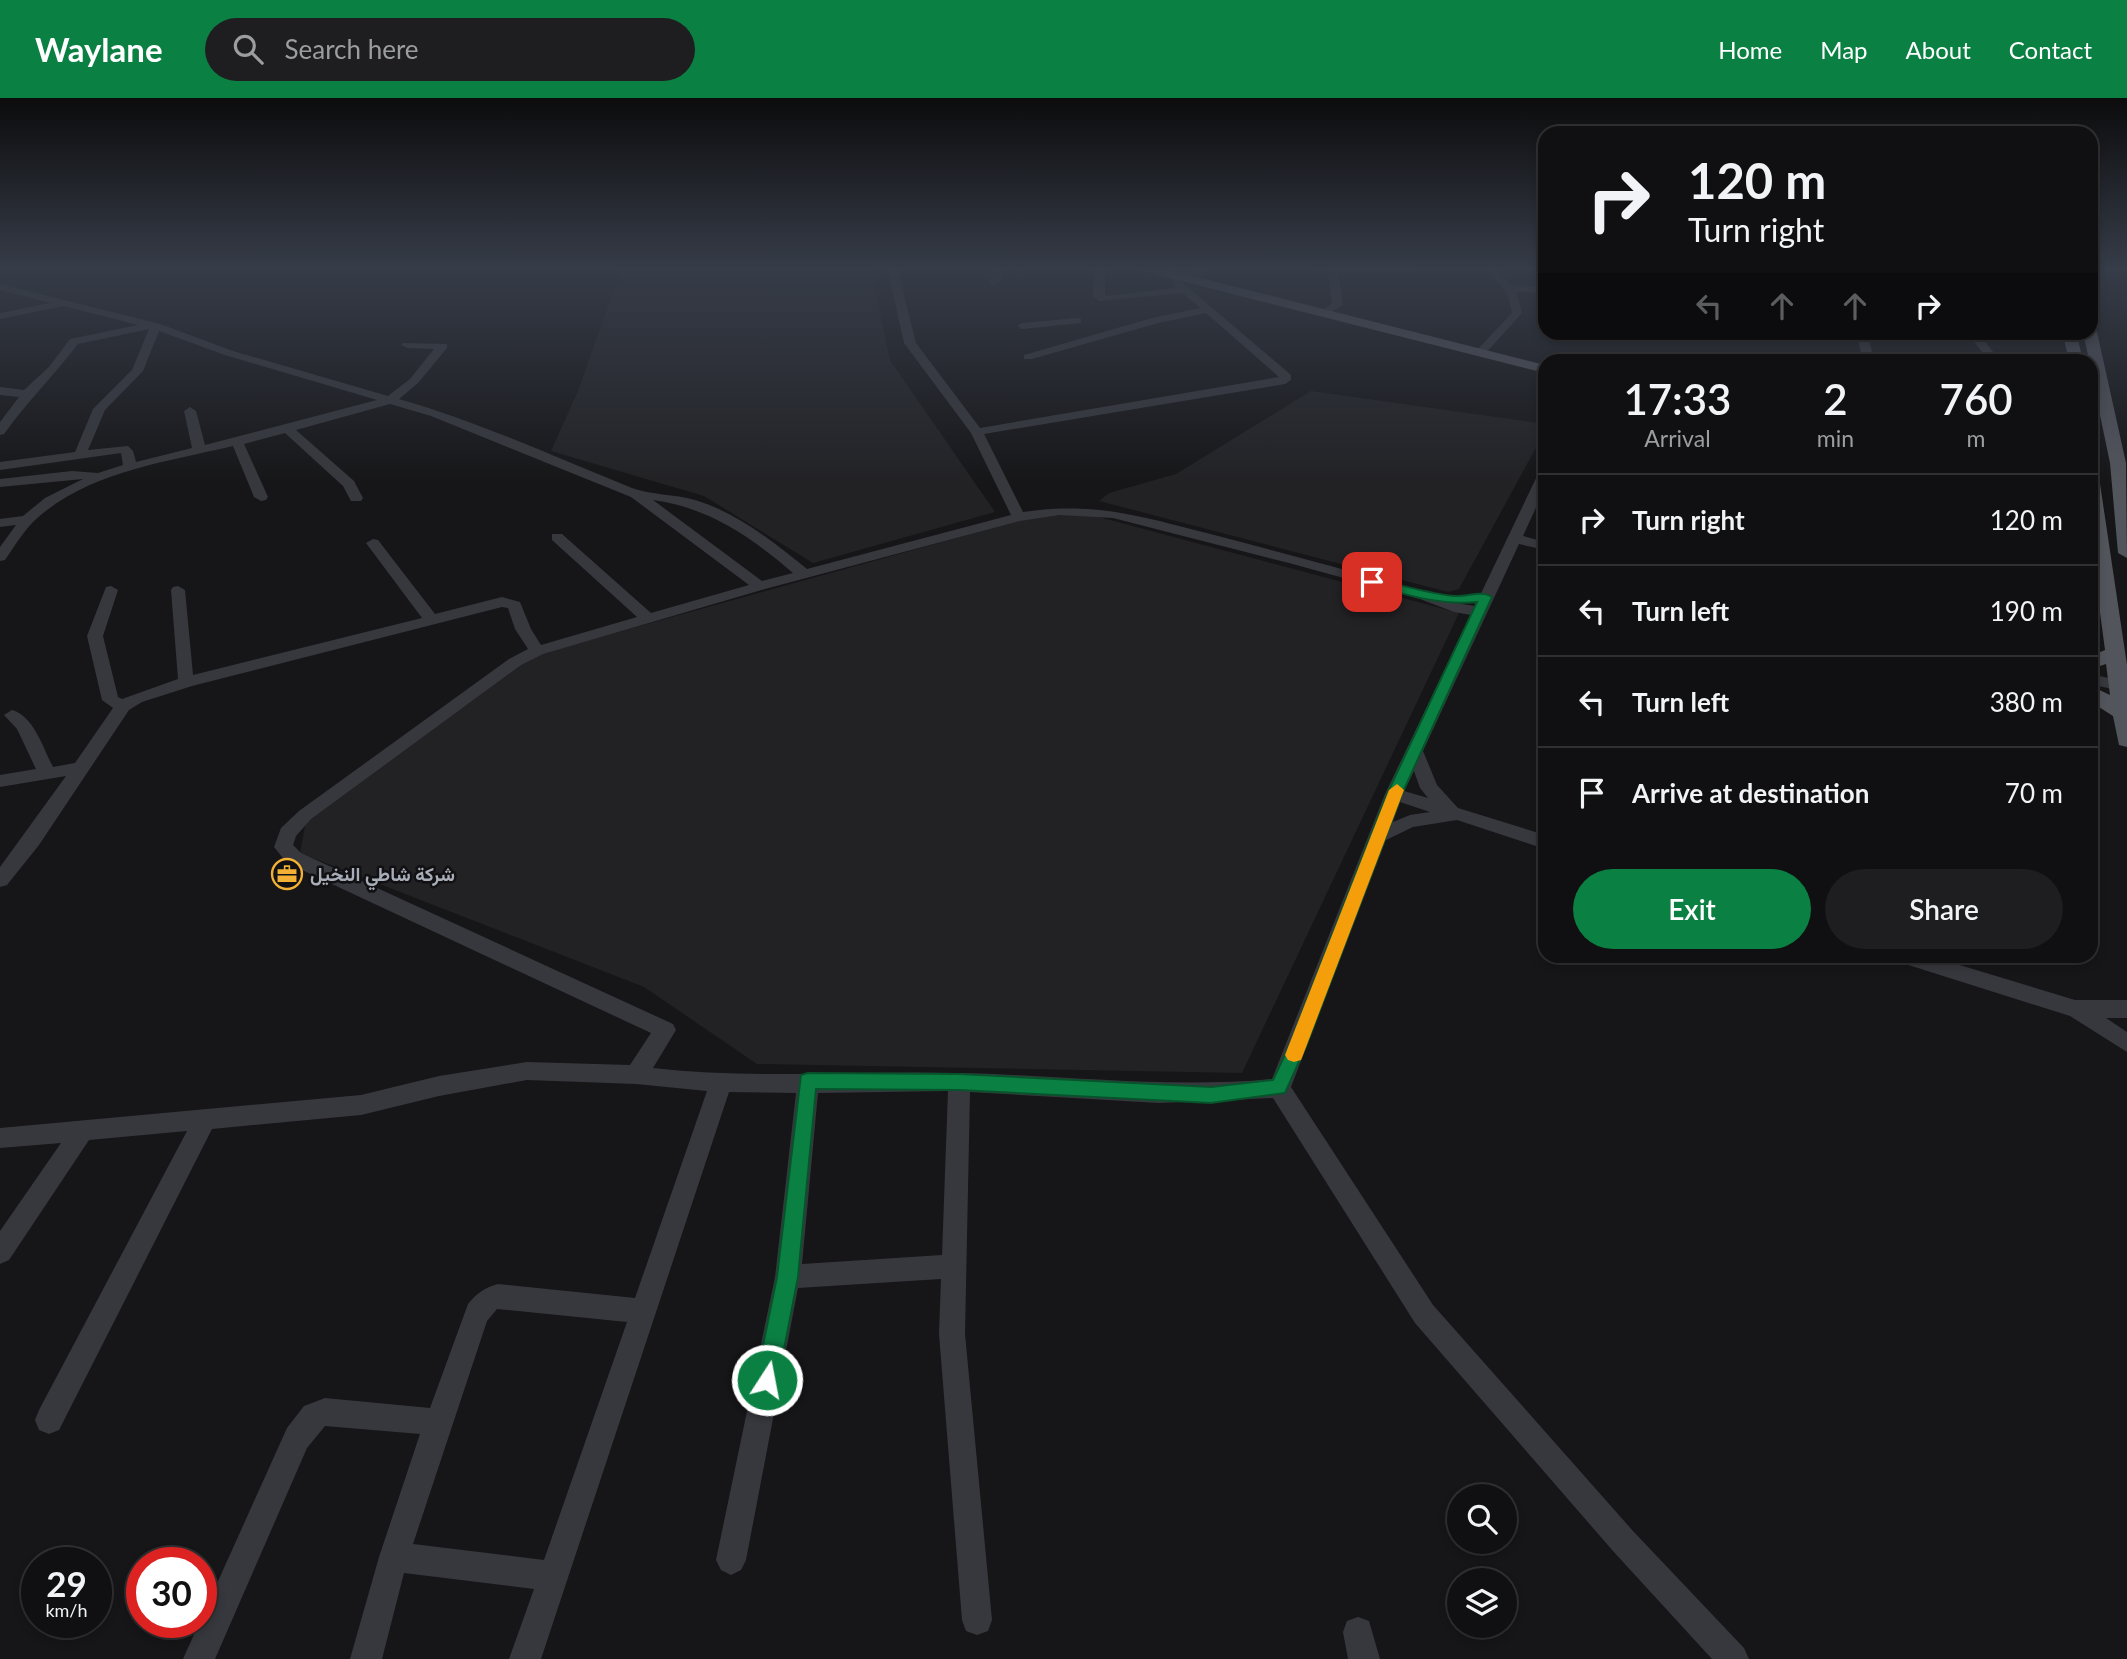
<!DOCTYPE html>
<html lang="en">
<head>
<meta charset="utf-8">
<style>
	body { margin:0; font-family:Lato,Vazirmatn,sans-serif; background:#1e1e20; color:#f1f3f6; height:100vh; display:flex; flex-direction:column; font-size:26px; white-space:nowrap }
	* { box-sizing:border-box; margin:0 }
	p { font-size:23px; color:#9c9d9f }
	.icon { flex:none; width:38px; height:38px; fill:none; stroke:currentColor; stroke-width:2; stroke-linecap:round; stroke-linejoin:round }
	.map { position:relative; flex:1; overflow:hidden }
	.sheet { position:absolute; left:1538px; top:256px; width:560px; height:609px; display:flex; flex-direction:column; background:#101012; border-radius:21px; box-shadow:0 4px 10px #0003,0 0 0 2px #303032 }
	.sheet>* { flex:none }
	.top-card { position:absolute; left:1538px; top:28px; width:560px; height:214px; border-radius:21px; box-shadow:0 4px 10px #0003,0 0 0 2px #303032; background:#101012; color:#f1f3f6; overflow:hidden }
	.tools { position:absolute; left:1447px; top:1386px; display:grid; gap:14px }
	.tools a { display:grid; place-items:center; width:70px; height:70px; border-radius:50%; background:#101012; box-shadow:0 4px 10px #0003,0 0 0 2px #303032; font-size:35px }
	.speed { position:absolute; left:21px; top:1449px; display:flex; gap:14px; font-size:35px; font-weight:700; text-align:center }
	.speed>* { display:grid; place-content:center; width:91px; height:91px; border-radius:50%; background:#101012; box-shadow:0 4px 10px #0003,0 0 0 2px #303032; line-height:1 }
	.speed small { font-size:18px; font-weight:400 }
	.speed .limit { border:10px solid #d22; background:#fff; color:#111 }
	.pin { position:absolute; display:grid; place-items:center; width:60px; height:60px; color:#fff; margin:-30px; border-radius:14px; box-shadow:0 4px 10px #0006 }
	.me { position:absolute; width:77px; margin:-38px; rotate:11deg; stroke-linejoin:round; filter:drop-shadow(0 0 5px #0008) }
	.turn { display:flex; align-items:center; gap:24px; height:147px; padding:0 35px; font-size:32px }
	.turn .icon { width:91px; height:91px; stroke-width:2.5 }
	.turn b { display:block; font-size:49px; line-height:60px }
	.lanes { display:flex; align-items:center; height:66px; padding:0 35px; background:#0003; justify-content:center; gap:35px; direction:ltr }
	.lanes .off { opacity:.35 }
	.eta { display:flex; justify-content:space-evenly; align-items:center; height:119px; text-align:center }
	.eta b { font-size:42px; font-weight:600; line-height:49px }
	.button { display:flex; gap:14px; margin-top:auto; padding:14px 35px }
	.button a { flex:1; height:80px; border-radius:42px; background:#0b8043; color:#fff; font-size:28px; font-weight:600; line-height:80px; text-align:center }
	.button a+a { background:#1e1e20; color:#f1f3f6 }
	ul { padding:0; list-style:none }
	li { display:flex; align-items:center; gap:21px; height:91px; padding:0 35px; border-top:2px solid #303032 }
	li div { flex:1 }
	li b { display:block; font-size:26px }
	li em { font-style:normal }
	header { display:flex; align-items:center; gap:42px; box-sizing:border-box; height:98px; padding:0 35px; background:#0b8043; color:#fff }
	header strong { font-size:33px }
	nav { display:flex; gap:38px; margin-inline-start:auto; font-size:24px }
	.search { width:490px; height:63px; background:#1e1e20; display:flex; align-items:center; gap:18px; box-sizing:border-box; padding:0 24px; border-radius:38px; color:#9c9d9f; font-size:26px }
	.map>svg:first-child { display:block }
</style>
</head>
<body>
<header>
<strong>Waylane</strong>
<div class="search"><svg class="icon" aria-label="search" viewBox="0 0 24 24"><circle cx="10" cy="10" r="6"/><path d="M15 15l6 6"/></svg>Search here</div>
<nav><a>Home</a><a>Map</a><a>About</a><a>Contact</a></nav>
</header>
<div class="map">
<svg width="2127" height="1561" viewBox="0 0 2127 1561">
	<rect width="100%" height="100%" fill="#161618"/>
	<path fill="#222225" d="M622,169H870L890,262L995,414L813,465L704,398L551,353L578,293Z
		M1311,293L1545,326V333L1459,491L1448,494L1099,403L1109,395L1176,376Z
		M1080,414L1459,515L1242,975L757,966L644,889L300,755L306,723L524,560L1018,423Z"/>
	<g fill="none" stroke-linecap="round" stroke-linejoin="round">
		<path fill="#37383d" fill-rule="evenodd" d="M887,169H897L916,245L980,330L1279,279L1206,215L1158,225L1032,261H1024V257L1152,220L1200,210L1183,195L1099,203L1093,198L1095,169H1105V198L1176,190L1173,186V175L1216,169L1197,179L1182,180L1183,185L1291,277V282L1285,286L984,336L1023,414C1098,403 1146,420 1218,438C1276,453 1335,469 1393,485C1420,492 1448,505 1475,508L1538,376L1545,372V390L1523,438L1545,444V452L1519,446L1423,653L1437,687L1458,710L1545,737V751L1457,722L1413,729L1386,742L1291,989L1433,1207L1633,1433L1744,1550L1749,1561H1712L1613,1453L1415,1225L1273,1000L1159,1005L970,994L965,1236L992,1522L988,1533L977,1537L966,1533L962,1522L939,1236L941,1181L798,1190L746,1462L741,1472L731,1477L721,1472L716,1462L775,1179L796,995L729,994L541,1561H509L534,1491L404,1475L382,1561H350L379,1459L420,1336L325,1328L307,1350L215,1561H183L287,1330L304,1308L325,1300L430,1310L468,1206C477,1195 484,1190 498,1186L635,1200L707,993L636,986L527,982L439,998L361,1017L212,1031L59,1332L49,1336L39,1332L35,1322L39,1312L187,1033L89,1042L9,1162L0,1166V1133L61,1045L0,1050V1030L361,997L439,978L527,964L630,967L651,935L287,765L274,749L281,730L299,713L509,561L528,551L515,531L508,510L502,509L192,588L142,604L129,612L39,747L7,787L0,789V769L66,678L0,689V677L36,671L17,631L4,617L12,612C34,618 43,650 53,669L75,665L113,610L102,602L87,538L106,489L111,488L118,492L103,538L118,599L122,601L178,581L171,492L173,489L178,488L185,492L193,577L422,520L366,445L373,441L378,442L435,516L502,499L520,504L531,531L541,547L637,519L552,442V436H562L651,515L749,487L631,399L431,318L390,306L296,332L354,383L363,400L361,403H351L343,388L285,335L244,346L268,399L266,402L261,403L254,399L233,348C166,364 86,374 34,423C23,434 14,449 5,462L0,463V449L16,427L0,429V421L23,418L45,400L83,381L0,389V381L72,373L98,375L123,367L121,355L0,372V364L75,354L93,311L132,272L149,231L78,246C54,277 27,304 4,336L0,337V324L19,299L0,297V289L24,292L49,269L70,241L138,227L64,208L0,221V215L50,205L0,192V186L160,226L233,253L388,298L410,281L434,251L407,250L401,247L403,245L447,246V250L418,285L399,301C479,324 555,359 632,390C651,397 674,396 695,402C738,415 772,443 807,471L1011,417L971,335L904,245ZM159,233L225,257L377,302L205,347L196,313L190,309L184,313L192,350L136,364L133,353L128,348L88,352L105,312L143,273ZM653,402C710,410 751,439 793,475L762,483ZM1060,417L1113,420L1289,465L1420,501L1454,514L1471,517L1385,696L1272,981C1167,991 1064,977 959,975C856,972 755,982 653,970L676,932L673,926L301,755L293,747L296,738L311,721L521,567L543,556L765,491L1020,423ZM1414,673L1420,690L1428,700L1404,693ZM1400,704L1430,714L1410,717L1393,724ZM948,993L942,1157L802,1166L818,995ZM497,1211L627,1224L544,1462L413,1446L487,1223Z
			M995,169H1005L999,185L994,188L989,185Z
			M1272,169H1495L1510,187L1545,189V195L1516,194L1522,215L1484,257H1476V253L1512,215L1508,197L1488,173L1338,174L1343,207L1322,218L1317,215L1332,206L1328,173L1277,172Z
			M2091,169L2127,170V176L2092,172Z
			M1077,220L1081,221V225L1022,231L1017,228L1022,225Z
			M1856,234H1867L1874,262H1863Z
			M1967,234H1978L1999,262H1988Z
			M2091,576L2126,584L2127,590L2120,593L2091,586Z
			M1896,858H1930L2075,902H2127V920H2106L2127,934V954L2070,918L1899,864Z
			M1358,1519L1369,1523L1380,1561H1348L1343,1534L1347,1523Z"/>
		<path fill="#53555c" fill-rule="evenodd" d="M1137,169H1157L1545,267V275L1138,172Z
			M2091,230L2097,234L2126,365L2127,460L2118,455L2110,365L2091,274V262H2089L2083,234H2091Z
			M2062,234H2076L2083,262H2069Z
			M2091,374L2099,379L2127,567V649L2119,647L2113,618L2091,604V588L2110,597L2106,566L2091,571V558L2105,552L2091,447Z"/>
	</g>
	<linearGradient id="sky" x2="0" y2="1"><stop stop-color="#0c0c0d"/><stop offset="0.44" stop-color="#363c48"/><stop offset="1" stop-color="#363c48" stop-opacity="0"/></linearGradient>
	<rect width="2127" height="387" fill="url(#sky)"/>
	<path fill="#0b8043" stroke="#07532c" stroke-width="2" d="M1372,480C1400,487 1426,495 1454,498C1466,499 1482,492 1492,499L1402,696L1307,946L1285,995L1211,1005L959,992L816,991L798,1179L778,1282L775,1290L767,1293L759,1290L756,1282L777,1179L801,977L808,975L959,976L1211,989L1273,982L1290,946L1387,696L1477,504C1439,508 1405,496 1368,486V481Z"/>
	<path fill="#f59e0b" d="M1397,686L1404,692L1303,957L1301,962L1294,964L1288,962L1285,957L1389,692Z"/>
	<defs>
		<g id="office-ring" transform="scale(1.575)"><circle r="9.5" fill="#111113" stroke="#f2b134" stroke-width="1.5"/><path d="M-6-3h4V-5.5h4V-3h4V5H-6ZM-1-4.5V-3h2v-1.5ZM-6 0V1H6V0Z" fill="#f2b134"/></g>
	</defs>
	<g fill-rule="evenodd">
		<use href="#office-ring" x="287" y="776"/>
	</g>
	<g text-anchor="middle" stroke-width="5" stroke-linejoin="round" paint-order="stroke">
		<g font-size="19" font-weight="bold" fill="#a8adb8" stroke="#111113" text-anchor="start">
			<text x="310" y="783">شركة شاطي النخيل</text>
		</g>
	</g>
</svg>
<div class="tools">
<a><svg class="icon" aria-label="search" viewBox="0 0 24 24"><circle cx="10" cy="10" r="6"/><path d="M15 15l6 6"/></svg></a>
<a><svg class="icon" aria-label="layers" viewBox="0 0 24 24"><path d="M12 4l9 5-9 5-9-5zM3 14l9 5 9-5"/></svg></a>
</div>
<div class="speed"><div>29<small>km/h</small></div><div class="limit">30</div></div>
<div class="pin" style="left:1372px;top:484px;background:#d93025"><svg class="icon" aria-label="arrive" viewBox="0 0 24 24"><path d="M6 21V4h12l-3 4 3 4H6"/></svg></div>
<svg class="me" style="left:767px;top:1282px" viewBox="-20 -20 40 40"><circle r="17" fill="#0b8043" stroke="#fff" stroke-width="3"/><path d="M0-11L8 9 0 5-8 9z" fill="#fff"/></svg>
<div class="top-card">
<div class="turn"><svg class="icon" aria-label="right" viewBox="0 0 24 24"><path d="M7 20v-9h11M14 6l5 5-5 5"/></svg><div><b>120 m</b>Turn right</div></div>
<div class="lanes"><svg class="icon off" aria-label="left" viewBox="0 0 24 24"><path d="M17 20v-9H6M10 6l-5 5 5 5"/></svg><svg class="icon off" aria-label="ahead" viewBox="0 0 24 24"><path d="M12 20V5M6 11l6-6 6 6"/></svg><svg class="icon off" aria-label="ahead" viewBox="0 0 24 24"><path d="M12 20V5M6 11l6-6 6 6"/></svg><svg class="icon" aria-label="right" viewBox="0 0 24 24"><path d="M7 20v-9h11M14 6l5 5-5 5"/></svg></div>
</div>
<section class="sheet">
<div class="eta">
<div><b>17:33</b><p>Arrival</p></div>
<div><b>2</b><p>min</p></div>
<div><b>760</b><p>m</p></div>
</div>
<ul>
<li><svg class="icon" aria-label="right" viewBox="0 0 24 24"><path d="M7 20v-9h11M14 6l5 5-5 5"/></svg><div><b>Turn right</b></div><em>120 m</em></li>
<li><svg class="icon" aria-label="left" viewBox="0 0 24 24"><path d="M17 20v-9H6M10 6l-5 5 5 5"/></svg><div><b>Turn left</b></div><em>190 m</em></li>
<li><svg class="icon" aria-label="left" viewBox="0 0 24 24"><path d="M17 20v-9H6M10 6l-5 5 5 5"/></svg><div><b>Turn left</b></div><em>380 m</em></li>
<li><svg class="icon" aria-label="arrive" viewBox="0 0 24 24"><path d="M6 21V4h12l-3 4 3 4H6"/></svg><div><b>Arrive at destination</b></div><em>70 m</em></li>
</ul>
<div class="button"><a>Exit</a><a>Share</a></div>
</section>
</div>
</body>
</html>
